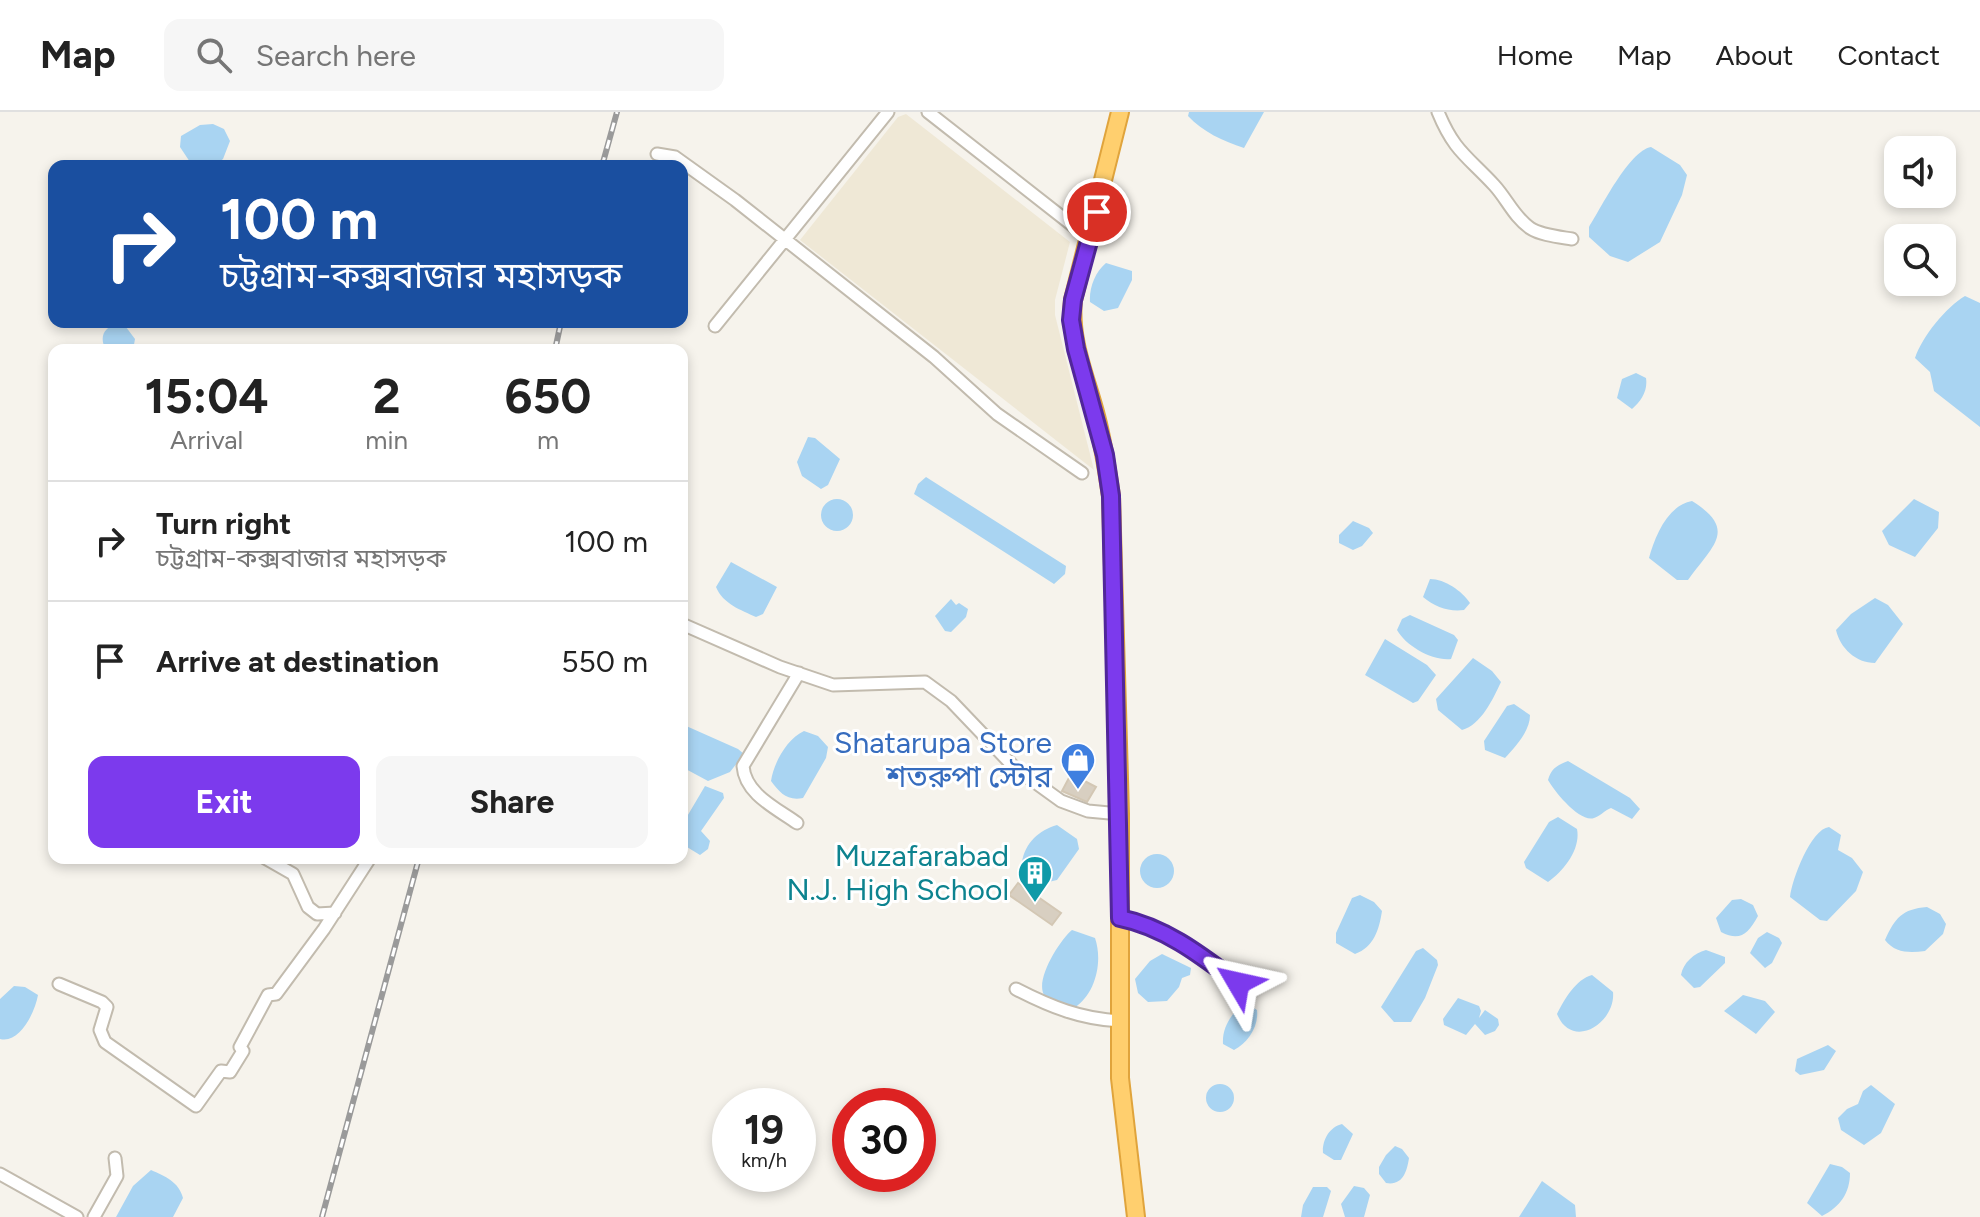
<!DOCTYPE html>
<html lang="en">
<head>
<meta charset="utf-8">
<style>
	body { margin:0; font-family:Figtree,"Noto Sans Bengali",sans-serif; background:#f6f6f6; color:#222; height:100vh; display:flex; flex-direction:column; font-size:30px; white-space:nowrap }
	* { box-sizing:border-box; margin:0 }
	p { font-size:26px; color:#767676 }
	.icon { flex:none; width:44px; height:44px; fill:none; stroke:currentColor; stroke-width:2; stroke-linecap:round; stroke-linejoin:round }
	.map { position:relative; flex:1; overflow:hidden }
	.drawer { position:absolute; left:48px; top:232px; width:640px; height:520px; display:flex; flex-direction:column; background:#fff; border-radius:16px; box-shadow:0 4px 12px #0003 }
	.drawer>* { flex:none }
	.banner { position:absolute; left:48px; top:48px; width:640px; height:168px; border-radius:16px; box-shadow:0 4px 12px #0003; background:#1a4fa0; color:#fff; overflow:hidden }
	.fabs { position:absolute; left:1884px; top:24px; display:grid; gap:16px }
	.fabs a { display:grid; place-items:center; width:72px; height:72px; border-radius:16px; background:#fff; box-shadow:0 4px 12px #0003; font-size:40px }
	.speed { position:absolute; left:712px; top:976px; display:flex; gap:16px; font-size:40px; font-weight:700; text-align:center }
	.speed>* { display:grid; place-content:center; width:104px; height:104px; border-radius:50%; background:#fff; box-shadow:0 4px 12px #0003; line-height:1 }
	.speed small { font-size:20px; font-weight:400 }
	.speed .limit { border:12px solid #d22; background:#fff; color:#111 }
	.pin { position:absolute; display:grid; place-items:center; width:68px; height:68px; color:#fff; margin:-34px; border:4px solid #fff; border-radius:50%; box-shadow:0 2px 8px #0007 }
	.me { position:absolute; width:88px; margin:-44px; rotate:306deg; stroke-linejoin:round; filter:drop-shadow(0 0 6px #0008) }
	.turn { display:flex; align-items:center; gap:28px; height:168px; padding:0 40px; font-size:36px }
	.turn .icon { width:104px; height:104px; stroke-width:2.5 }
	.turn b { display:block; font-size:56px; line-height:68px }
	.eta { display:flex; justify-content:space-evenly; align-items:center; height:136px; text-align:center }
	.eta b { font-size:48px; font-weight:700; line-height:56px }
	.button { display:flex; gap:16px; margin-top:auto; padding:16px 40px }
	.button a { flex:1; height:92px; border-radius:16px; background:#7c3aed; color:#fff; font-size:32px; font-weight:700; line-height:92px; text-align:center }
	.button a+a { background:#f6f6f6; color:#222 }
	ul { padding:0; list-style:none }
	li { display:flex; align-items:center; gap:24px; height:120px; padding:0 40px; border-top:2px solid #e0e0e0 }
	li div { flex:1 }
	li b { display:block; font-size:30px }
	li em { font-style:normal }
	header { display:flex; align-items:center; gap:48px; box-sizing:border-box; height:112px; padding:0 40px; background:#fff; border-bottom:2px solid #e0e0e0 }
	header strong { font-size:38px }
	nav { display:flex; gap:44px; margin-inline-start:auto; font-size:28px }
	.search { width:560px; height:72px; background:#f6f6f6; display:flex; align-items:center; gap:20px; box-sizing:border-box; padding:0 28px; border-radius:16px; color:#767676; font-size:30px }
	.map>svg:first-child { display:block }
</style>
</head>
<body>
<header>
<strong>Map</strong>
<div class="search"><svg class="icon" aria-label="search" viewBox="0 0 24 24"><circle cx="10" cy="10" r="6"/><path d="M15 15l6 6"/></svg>Search here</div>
<nav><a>Home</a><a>Map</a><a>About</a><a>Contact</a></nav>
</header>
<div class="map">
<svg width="1980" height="1105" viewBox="0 0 1980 1105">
	<rect width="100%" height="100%" fill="#f6f3ec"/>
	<path fill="#efe8d6" d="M906,2L1070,130L1055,188V203L1094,358L800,128L898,5Z"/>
	<path fill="#a9d4f2" d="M1189,0H1264L1244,36C1223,29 1203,20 1188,4Z
		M213,12L224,17L230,29L223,47L214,54L192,53L180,35L181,24L200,13Z
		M1651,35L1680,53L1687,63L1682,83L1660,130L1628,150L1610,144L1589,125V115C1601,96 1629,39 1651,35Z
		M1106,151L1132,159V168L1118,196L1104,199L1090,190C1089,176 1095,160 1106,151Z
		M1965,184L1980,191V315L1934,279L1930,260L1915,246C1922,225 1946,195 1965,184Z
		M118,212L126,215L135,227L133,238L105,236C99,224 105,214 118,212Z
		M1636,261L1646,266C1648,279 1641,289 1632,297L1617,286L1622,267Z
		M808,325L815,326L840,347L828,373L821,377L802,364L797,350Z
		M926,365L1066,454L1065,462L1054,472L914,382L918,372Z
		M821 403a16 16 0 1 1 32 0a16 16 0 1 1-32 0Z
		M1914,387L1939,400L1938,416L1915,445L1889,433L1882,419Z
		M1692,389C1738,418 1713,433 1688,468H1677L1649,446C1655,424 1668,393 1692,389Z
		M1353,409L1369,416L1373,421L1362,434L1353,438L1339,431V423Z
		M731,450L777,475L763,502L756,505C741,498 723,492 716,475Z
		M1430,467C1445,467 1462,479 1470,491L1464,498C1449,500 1435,495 1423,485Z
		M1875,486L1888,493L1903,512L1875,551C1856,551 1840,536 1836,518L1851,502Z
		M951,487L956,493L959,491L968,497L966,505L951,520L945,519L935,504Z
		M1410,503L1454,523L1458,528L1451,547C1432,549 1406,534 1397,518L1402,507Z
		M1385,527L1427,553L1436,563L1418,589L1413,591L1365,563Z
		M1473,546L1492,559L1501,570C1493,587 1481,613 1462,618L1438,598L1436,587Z
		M1514,592L1530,603C1530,619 1516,634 1505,646L1485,638L1484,629L1507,594Z
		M684,613L738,637L744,642L730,660L708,669L682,655Z
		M804,619L818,624L828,635L826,646L803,686C787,689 780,681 771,669C774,650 787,627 804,619Z
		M1568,649L1630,686L1640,697L1632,707L1611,696C1605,698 1599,705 1594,706C1580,711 1554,679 1548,668C1551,657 1557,653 1568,649Z
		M705,674L723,681L724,686L701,719L710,729L708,737L700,743L682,732V713Z
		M1558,705L1577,717C1581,737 1564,759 1548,770L1526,756L1524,750L1549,710Z
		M1057,713L1077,727L1079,737L1057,768L1044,771L1031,762L1022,750C1025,731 1039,718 1057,713Z
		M1829,715L1841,723L1838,738L1852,746L1863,760L1856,779L1827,809L1820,808L1790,785C1792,767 1811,717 1829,715Z
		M1140 759a17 17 0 1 1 34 0a17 17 0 1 1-34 0Z
		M1360,783L1374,790L1382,799C1379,818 1374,835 1355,842L1336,831V821L1352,786Z
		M1741,787L1753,793L1758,804C1748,822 1740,830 1721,820L1716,806L1732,788Z
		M1927,795L1940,802L1946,812L1943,822L1925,839C1909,841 1895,841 1885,828C1895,806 1902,797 1927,795Z
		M1072,818L1095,826C1103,849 1096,882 1074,896C1065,893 1048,891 1044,883C1035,867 1060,828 1072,818Z
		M1767,820L1779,826L1782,831L1772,851L1765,856L1750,841L1758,826Z
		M1423,836L1437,848L1438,853L1425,886L1411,910H1394L1381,895L1416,839Z
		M1706,838L1725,845V851L1700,875L1694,876L1681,863C1683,851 1694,841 1706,838Z
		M1162,842L1191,856L1190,863L1182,866L1179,875L1167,889L1148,890L1138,881L1135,867L1150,849Z
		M1592,863L1613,880C1616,911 1572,939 1557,902C1564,888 1576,867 1592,863Z
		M14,874L25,875L38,883C35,900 20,932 0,927V887Z
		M1743,883L1765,889L1775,900L1756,922L1724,899Z
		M1458,886L1479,894L1481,899L1479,906L1485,898L1498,907L1499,913L1495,919L1485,923L1475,912L1466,923L1444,913L1443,907Z
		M1244,890L1257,898C1259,914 1248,931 1234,938L1223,932C1222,914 1232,902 1244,890Z
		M1828,933L1836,939L1824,958L1800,963L1795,959L1797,947Z
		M1206 986a14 14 0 1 1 28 0a14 14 0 1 1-28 0Z
		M1871,973L1895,992L1881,1021L1864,1033L1841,1018L1838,1006L1847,997L1858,992L1863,979Z
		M1342,1012L1353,1022L1341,1048H1334L1323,1041C1322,1029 1329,1015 1342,1012Z
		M1395,1034L1402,1037L1409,1046C1407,1059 1403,1074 1386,1071L1379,1062V1055L1386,1043Z
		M1830,1052L1842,1055L1850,1061C1850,1081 1840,1095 1822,1104L1807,1091Z
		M151,1058C165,1064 179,1070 183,1086L173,1105H116L133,1074Z
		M1542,1069L1575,1093L1576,1105H1519Z
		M1354,1074L1364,1076L1370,1083L1364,1105H1345L1341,1092Z
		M1313,1075H1327L1331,1079L1323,1105H1301L1303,1093Z"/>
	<path fill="#d8cfc1" stroke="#d3c7b4" stroke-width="2" d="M1071,662L1096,675L1087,690L1062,679Z
		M1018,771L1061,801L1052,813L1009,783Z"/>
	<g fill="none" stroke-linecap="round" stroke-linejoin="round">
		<g stroke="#c2bbae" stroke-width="15">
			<path id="minor" d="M928,0L1090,127
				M1438,0C1454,39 1467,44 1494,73C1507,87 1514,105 1530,116C1540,123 1560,125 1572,127
				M657,42L675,45L735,88L934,245L997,302L1082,361
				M715,214L888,0
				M682,512L780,555L833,573L925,570L951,589L1014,655L1061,689L1088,699L1120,702
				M797,711C776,696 745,682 743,654L799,561
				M265,746L293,762L308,795L317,802L335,801
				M1120,806C1165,815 1202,845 1238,871
				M59,872L102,890L107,895L100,918L105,930L196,994L221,959L230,960L243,939L240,935L268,883L276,882L324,817L370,746
				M1016,877C1051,895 1081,907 1120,909
				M0,1062L77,1105
				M94,1105L117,1064L115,1046"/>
		</g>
		<g stroke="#e0a43c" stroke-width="20">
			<path id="highway" d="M1120,0L1073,188C1069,229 1086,265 1096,304C1103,330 1107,357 1111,384L1120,702V966L1136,1105"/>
		</g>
		<use href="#minor" stroke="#fff" stroke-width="11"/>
		<use href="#highway" stroke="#ffcf6e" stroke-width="16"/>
		<g stroke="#9a9a9a" stroke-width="6">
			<path id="rail" d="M602,54L617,0
				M555,238L561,210
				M322,1105L419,746"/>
		</g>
		<use href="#rail" stroke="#fff" stroke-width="3" stroke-dasharray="9" stroke-linecap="butt"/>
	</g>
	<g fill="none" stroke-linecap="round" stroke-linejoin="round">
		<g stroke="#51269a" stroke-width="20">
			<path id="route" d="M1097,100L1073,188L1071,208L1076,237L1105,343L1111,384L1120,806C1165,815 1202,844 1238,871"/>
		</g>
		<use href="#route" stroke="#7c3aed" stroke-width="14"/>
	</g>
	<defs>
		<g id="shop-pin" transform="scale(1.8)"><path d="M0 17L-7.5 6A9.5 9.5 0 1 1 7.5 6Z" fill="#3f7fe0" stroke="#fff"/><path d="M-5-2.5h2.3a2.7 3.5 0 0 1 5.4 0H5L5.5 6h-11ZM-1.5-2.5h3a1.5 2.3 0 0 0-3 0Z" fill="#fff"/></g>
		<g id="building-pin" transform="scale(1.8)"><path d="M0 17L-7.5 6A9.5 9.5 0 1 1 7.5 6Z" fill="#0f9aa8" stroke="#fff"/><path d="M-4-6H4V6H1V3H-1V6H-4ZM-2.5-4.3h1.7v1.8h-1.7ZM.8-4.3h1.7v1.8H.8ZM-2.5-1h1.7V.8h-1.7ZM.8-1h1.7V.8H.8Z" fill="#fff"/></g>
	</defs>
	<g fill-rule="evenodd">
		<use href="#shop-pin" x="1078" y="648"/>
		<use href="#building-pin" x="1035" y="761"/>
	</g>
	<g text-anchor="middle" stroke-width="6" stroke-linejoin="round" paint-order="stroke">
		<g font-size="30" fill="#366cbe" stroke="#fff" text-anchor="end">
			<text x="1052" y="641">Shatarupa Store<tspan x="1052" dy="34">শতরুপা স্টোর</tspan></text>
		</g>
		<g font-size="30" fill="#0d838f" stroke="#fff" text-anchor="end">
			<text x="1009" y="754">Muzafarabad<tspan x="1009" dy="34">N.J. High School</tspan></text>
		</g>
	</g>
</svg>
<div class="fabs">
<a><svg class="icon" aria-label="sound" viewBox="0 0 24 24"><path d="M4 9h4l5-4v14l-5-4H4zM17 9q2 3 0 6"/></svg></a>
<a><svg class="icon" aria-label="search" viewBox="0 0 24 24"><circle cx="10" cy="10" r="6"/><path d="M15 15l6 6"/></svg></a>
</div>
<div class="speed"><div>19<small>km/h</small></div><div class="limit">30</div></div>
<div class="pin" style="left:1097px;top:100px;background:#d93025"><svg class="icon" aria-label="arrive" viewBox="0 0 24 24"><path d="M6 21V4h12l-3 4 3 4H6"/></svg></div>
<svg class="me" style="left:1238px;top:871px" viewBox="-20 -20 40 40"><path d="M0-17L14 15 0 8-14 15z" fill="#7c3aed" stroke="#fff" stroke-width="4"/></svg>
<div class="banner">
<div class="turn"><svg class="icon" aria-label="right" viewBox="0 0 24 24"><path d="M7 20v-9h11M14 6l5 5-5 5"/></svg><div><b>100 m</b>চট্টগ্রাম-কক্সবাজার মহাসড়ক</div></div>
</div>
<section class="drawer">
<div class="eta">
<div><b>15:04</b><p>Arrival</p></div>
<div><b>2</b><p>min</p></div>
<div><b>650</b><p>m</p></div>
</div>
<ul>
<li><svg class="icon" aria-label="right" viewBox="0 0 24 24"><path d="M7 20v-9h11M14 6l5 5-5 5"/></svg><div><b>Turn right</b><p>চট্টগ্রাম-কক্সবাজার মহাসড়ক</p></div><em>100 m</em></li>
<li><svg class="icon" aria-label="arrive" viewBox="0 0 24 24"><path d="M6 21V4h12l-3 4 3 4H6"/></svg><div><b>Arrive at destination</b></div><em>550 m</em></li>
</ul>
<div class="button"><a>Exit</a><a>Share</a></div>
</section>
</div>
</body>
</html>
